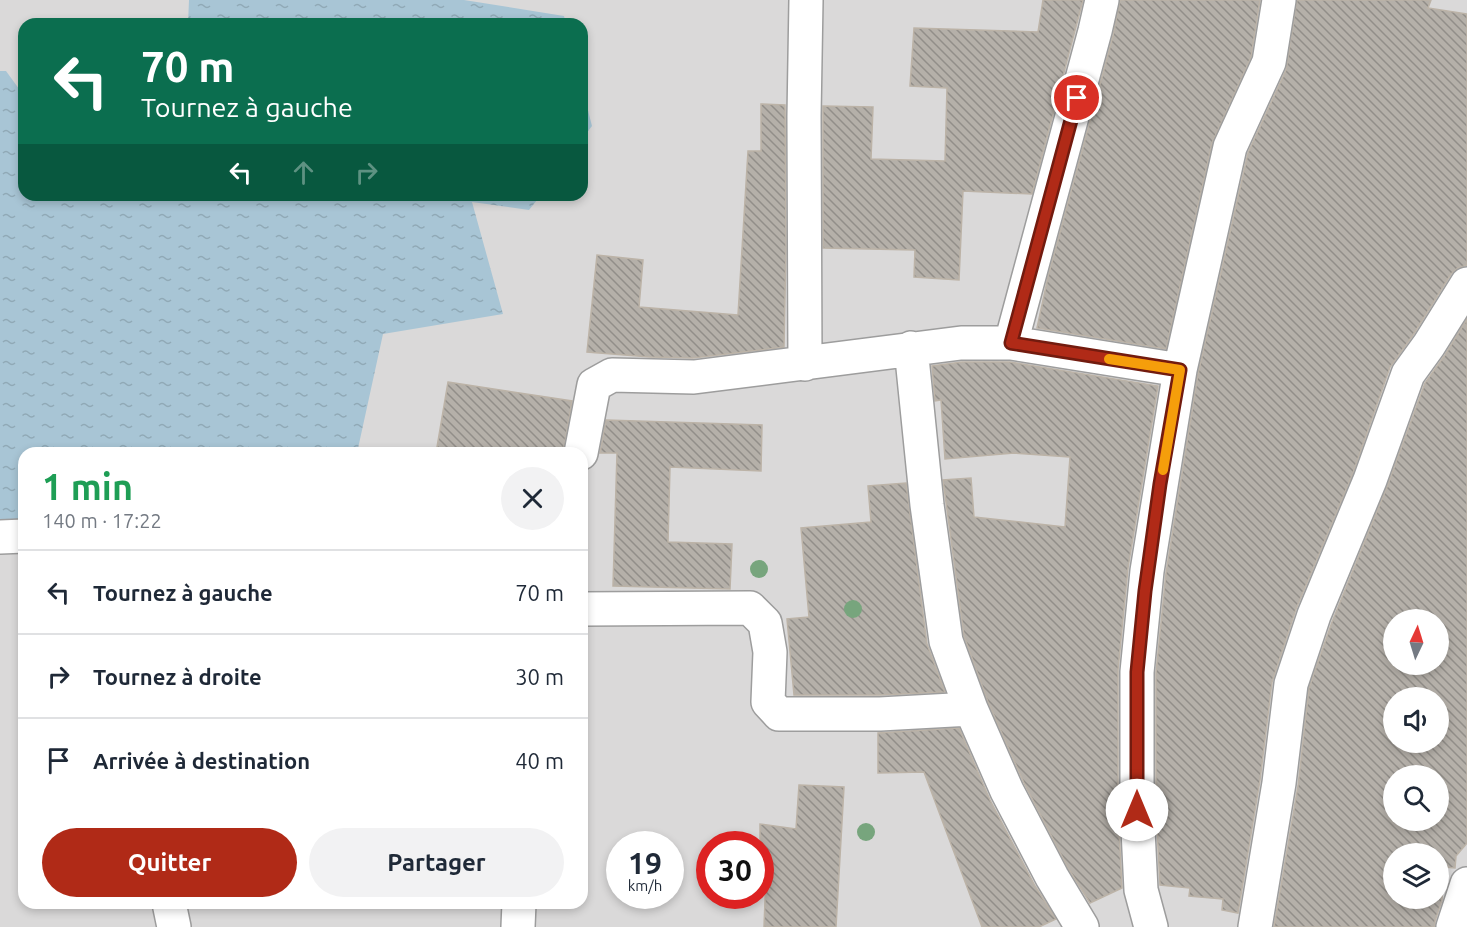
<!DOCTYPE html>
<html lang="fr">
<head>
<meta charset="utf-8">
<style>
	body { margin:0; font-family:Ubuntu,sans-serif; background:#f2f2f3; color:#1f2937; height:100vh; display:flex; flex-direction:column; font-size:22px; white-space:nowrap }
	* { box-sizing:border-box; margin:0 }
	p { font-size:20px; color:#747a83 }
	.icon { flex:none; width:33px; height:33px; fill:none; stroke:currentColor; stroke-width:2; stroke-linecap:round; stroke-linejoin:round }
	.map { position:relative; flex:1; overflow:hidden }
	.details { position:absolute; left:18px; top:447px; width:570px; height:462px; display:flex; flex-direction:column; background:#fff; border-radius:18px; box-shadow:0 3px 9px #0003 }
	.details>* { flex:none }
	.top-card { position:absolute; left:18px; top:18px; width:570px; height:183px; border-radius:18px; box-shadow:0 3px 9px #0003; background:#0b6e4f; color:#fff; overflow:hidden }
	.needle { width:39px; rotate:4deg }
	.tools { position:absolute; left:1383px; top:609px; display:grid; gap:12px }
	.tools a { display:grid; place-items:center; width:66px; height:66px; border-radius:50%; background:#fff; box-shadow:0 3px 9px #0003; font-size:30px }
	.speed { position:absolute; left:606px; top:831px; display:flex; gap:12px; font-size:30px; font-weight:700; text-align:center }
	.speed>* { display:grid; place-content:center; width:78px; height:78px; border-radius:50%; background:#fff; box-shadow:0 3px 9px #0003; line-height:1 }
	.speed small { font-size:15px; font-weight:400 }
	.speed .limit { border:9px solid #d22; background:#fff; color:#111 }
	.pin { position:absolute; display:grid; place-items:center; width:51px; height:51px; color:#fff; margin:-26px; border:3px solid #fff; border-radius:50%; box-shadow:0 2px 6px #0007 }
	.me { position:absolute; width:66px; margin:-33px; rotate:0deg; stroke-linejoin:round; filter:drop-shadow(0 0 4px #0008) }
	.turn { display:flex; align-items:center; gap:21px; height:126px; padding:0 24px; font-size:27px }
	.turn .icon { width:78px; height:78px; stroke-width:2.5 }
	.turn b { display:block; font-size:42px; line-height:51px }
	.lanes { display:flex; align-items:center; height:57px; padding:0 24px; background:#0003; justify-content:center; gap:30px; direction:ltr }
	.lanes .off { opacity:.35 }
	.round { display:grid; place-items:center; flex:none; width:63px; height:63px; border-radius:32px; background:#f2f2f3 }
	.overview { display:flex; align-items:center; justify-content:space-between; height:102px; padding:0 24px }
	h1 { font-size:36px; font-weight:600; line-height:45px; color:#1e9e55 }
	.button { display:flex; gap:12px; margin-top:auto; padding:12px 24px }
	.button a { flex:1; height:69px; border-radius:36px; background:#b02a17; color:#fff; font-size:24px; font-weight:600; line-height:69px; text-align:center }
	.button a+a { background:#f2f2f3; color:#1f2937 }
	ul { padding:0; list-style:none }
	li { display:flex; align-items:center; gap:18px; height:84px; padding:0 24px; border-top:2px solid #e0e1e3 }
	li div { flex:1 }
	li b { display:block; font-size:22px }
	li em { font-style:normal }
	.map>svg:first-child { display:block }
</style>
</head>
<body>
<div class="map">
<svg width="1467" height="927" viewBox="0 0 1467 927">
	<defs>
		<pattern id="water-ripples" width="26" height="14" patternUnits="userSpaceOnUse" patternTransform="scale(1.5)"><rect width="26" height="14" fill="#a8c5d5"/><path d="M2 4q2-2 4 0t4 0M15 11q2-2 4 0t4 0" fill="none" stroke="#90a9b6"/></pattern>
		<pattern id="building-back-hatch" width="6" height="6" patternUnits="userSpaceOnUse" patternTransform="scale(1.5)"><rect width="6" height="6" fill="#b5b0a9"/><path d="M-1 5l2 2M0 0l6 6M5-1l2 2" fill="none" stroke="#928e89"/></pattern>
	</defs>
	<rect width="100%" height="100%" fill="#eceae3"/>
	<path fill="#dad9d9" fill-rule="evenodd" d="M0,0H1467V927H0ZM24,24H582V195H24ZM24,453H582V903H24ZM1394,620H1438V664H1394ZM1394,698H1438V742H1394ZM1394,776H1438V820H1394ZM620,844H670V896H620ZM710,844H760V896H710ZM1394,854H1438V898H1394Z"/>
	<path fill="url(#water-ripples)" d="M189,0H464L564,16L566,24H188Z
		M0,71H6L22,93H24V195H541L529,210L472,202L503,314L383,334L357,453H24V522L0,524Z
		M582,87L592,126L582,139Z"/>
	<path fill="url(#building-back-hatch)" stroke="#bcb3a7" stroke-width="1.5" fill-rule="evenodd" d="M1043,0H1083L1032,194L963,191L959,280L914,277L915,250L823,248V106L873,107L871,159L945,161L947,88L910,86L914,28L1038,32Z
		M1120,0H1260L1251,57L1212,143L1166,349L1037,328L1048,277L1113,36Z
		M1297,0H1431L1428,8L1467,14V265L1458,268L1451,274L1413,335L1390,367L1353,473L1296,609L1272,682L1260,780L1238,913L1222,910L1223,899L1189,896L1190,888L1160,885L1156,810V673L1166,573L1198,374L1248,153L1286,70Z
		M761,104L785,105L786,248L784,347L693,358L650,357L587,352L597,255L643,260L639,307L738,315L748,151H761Z
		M1467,319V843L1456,856L1455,868L1444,867L1442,900L1435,921V927H1274L1298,786L1309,688L1332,622L1387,487L1425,383L1445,355ZM1394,620H1438V664H1394ZM1394,698H1438V742H1394ZM1394,776H1438V820H1394ZM1394,854H1438V898H1394Z
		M962,362H1010L1158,386L1128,568L1118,670V810L1122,888L1090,903L1068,868L1024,783L988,702L964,636L943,480L971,478L974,517L1065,527L1070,457L1014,453L945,459L941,400L935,401L932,366Z
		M448,382L572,401L563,453H436Z
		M606,420L762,425L761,471L670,467L668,542L732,544L730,589L613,586L617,453H600Z
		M906,483L927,644L945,692L879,695H794L787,619L809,617L801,528L871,522L868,486Z
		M959,728L990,800L1035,886L1056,919L1039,927H982L924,772L878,773V733Z
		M799,785L844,787L836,927H764L766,875L760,874V824L796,829Z"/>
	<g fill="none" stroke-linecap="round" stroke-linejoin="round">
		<g stroke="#9d9d9d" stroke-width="36">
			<path id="street" d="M1011,343L1095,31L1102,0
				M911,348L927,505L946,641L971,709L1007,791L1052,877L1082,927
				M805,364L804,116L806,0
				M581,453L594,385L612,375L694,377L961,343H1011L1180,370
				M0,537L24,536
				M582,609L750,608L765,623L770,652L768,702L779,714H880L971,709
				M169,903L174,927
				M518,927L519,903
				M1151,927L1141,890L1137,810V672L1147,571L1180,370L1230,147L1269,62L1279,0
				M1255,927L1279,783L1291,684L1314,615L1370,480L1408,374L1429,345L1467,284
				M1453,927L1467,884"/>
		</g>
		<use href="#street" stroke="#fff" stroke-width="33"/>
	</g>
	<g fill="#77a57d">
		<circle cx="759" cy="569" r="9"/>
		<circle cx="853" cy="609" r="9"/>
		<circle cx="866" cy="832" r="9"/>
	</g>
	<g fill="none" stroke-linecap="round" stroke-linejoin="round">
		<g stroke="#721b0f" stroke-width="15">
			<path id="route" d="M1077,98L1011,343L1180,370L1160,484L1145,591L1137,672V810"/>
		</g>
		<use href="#route" stroke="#b02a17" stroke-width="10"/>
		<path stroke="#f59e0b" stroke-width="10" d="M1109,359L1180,370L1163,470"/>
	</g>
</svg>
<div class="tools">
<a><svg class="needle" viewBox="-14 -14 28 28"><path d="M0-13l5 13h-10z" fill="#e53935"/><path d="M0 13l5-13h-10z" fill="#747a83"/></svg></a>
<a><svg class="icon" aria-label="sound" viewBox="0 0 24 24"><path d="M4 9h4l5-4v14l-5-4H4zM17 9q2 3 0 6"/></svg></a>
<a><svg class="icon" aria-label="search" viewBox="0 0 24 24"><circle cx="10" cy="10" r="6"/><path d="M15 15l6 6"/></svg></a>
<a><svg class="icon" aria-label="layers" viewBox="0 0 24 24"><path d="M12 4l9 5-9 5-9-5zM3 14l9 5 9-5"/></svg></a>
</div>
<div class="speed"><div>19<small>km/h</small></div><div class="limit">30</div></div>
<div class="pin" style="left:1077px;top:98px;background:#d93025"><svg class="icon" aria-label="arrive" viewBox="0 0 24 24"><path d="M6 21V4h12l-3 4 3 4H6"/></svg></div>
<svg class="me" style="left:1137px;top:810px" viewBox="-20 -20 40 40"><circle r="19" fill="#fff"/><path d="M0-13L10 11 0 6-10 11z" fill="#b02a17"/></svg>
<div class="top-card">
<div class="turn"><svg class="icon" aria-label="left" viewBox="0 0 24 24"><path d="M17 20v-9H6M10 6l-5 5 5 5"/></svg><div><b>70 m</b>Tournez à gauche</div></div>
<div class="lanes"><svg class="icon" aria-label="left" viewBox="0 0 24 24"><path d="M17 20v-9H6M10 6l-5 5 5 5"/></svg><svg class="icon off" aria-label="ahead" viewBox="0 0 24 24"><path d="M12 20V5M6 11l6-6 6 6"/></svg><svg class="icon off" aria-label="right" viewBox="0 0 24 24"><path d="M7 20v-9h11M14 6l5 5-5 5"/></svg></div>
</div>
<section class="details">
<div class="overview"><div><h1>1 min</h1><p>140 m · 17:22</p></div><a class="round"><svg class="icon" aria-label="close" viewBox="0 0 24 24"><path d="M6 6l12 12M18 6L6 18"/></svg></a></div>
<ul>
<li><svg class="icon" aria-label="left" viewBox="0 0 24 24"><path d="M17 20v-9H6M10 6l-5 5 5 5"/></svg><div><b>Tournez à gauche</b></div><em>70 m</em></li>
<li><svg class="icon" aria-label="right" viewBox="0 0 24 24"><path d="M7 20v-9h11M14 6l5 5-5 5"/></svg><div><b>Tournez à droite</b></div><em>30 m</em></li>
<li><svg class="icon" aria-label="arrive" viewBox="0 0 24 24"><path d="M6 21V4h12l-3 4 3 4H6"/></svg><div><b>Arrivée à destination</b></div><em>40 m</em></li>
</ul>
<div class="button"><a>Quitter</a><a>Partager</a></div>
</section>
</div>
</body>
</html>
